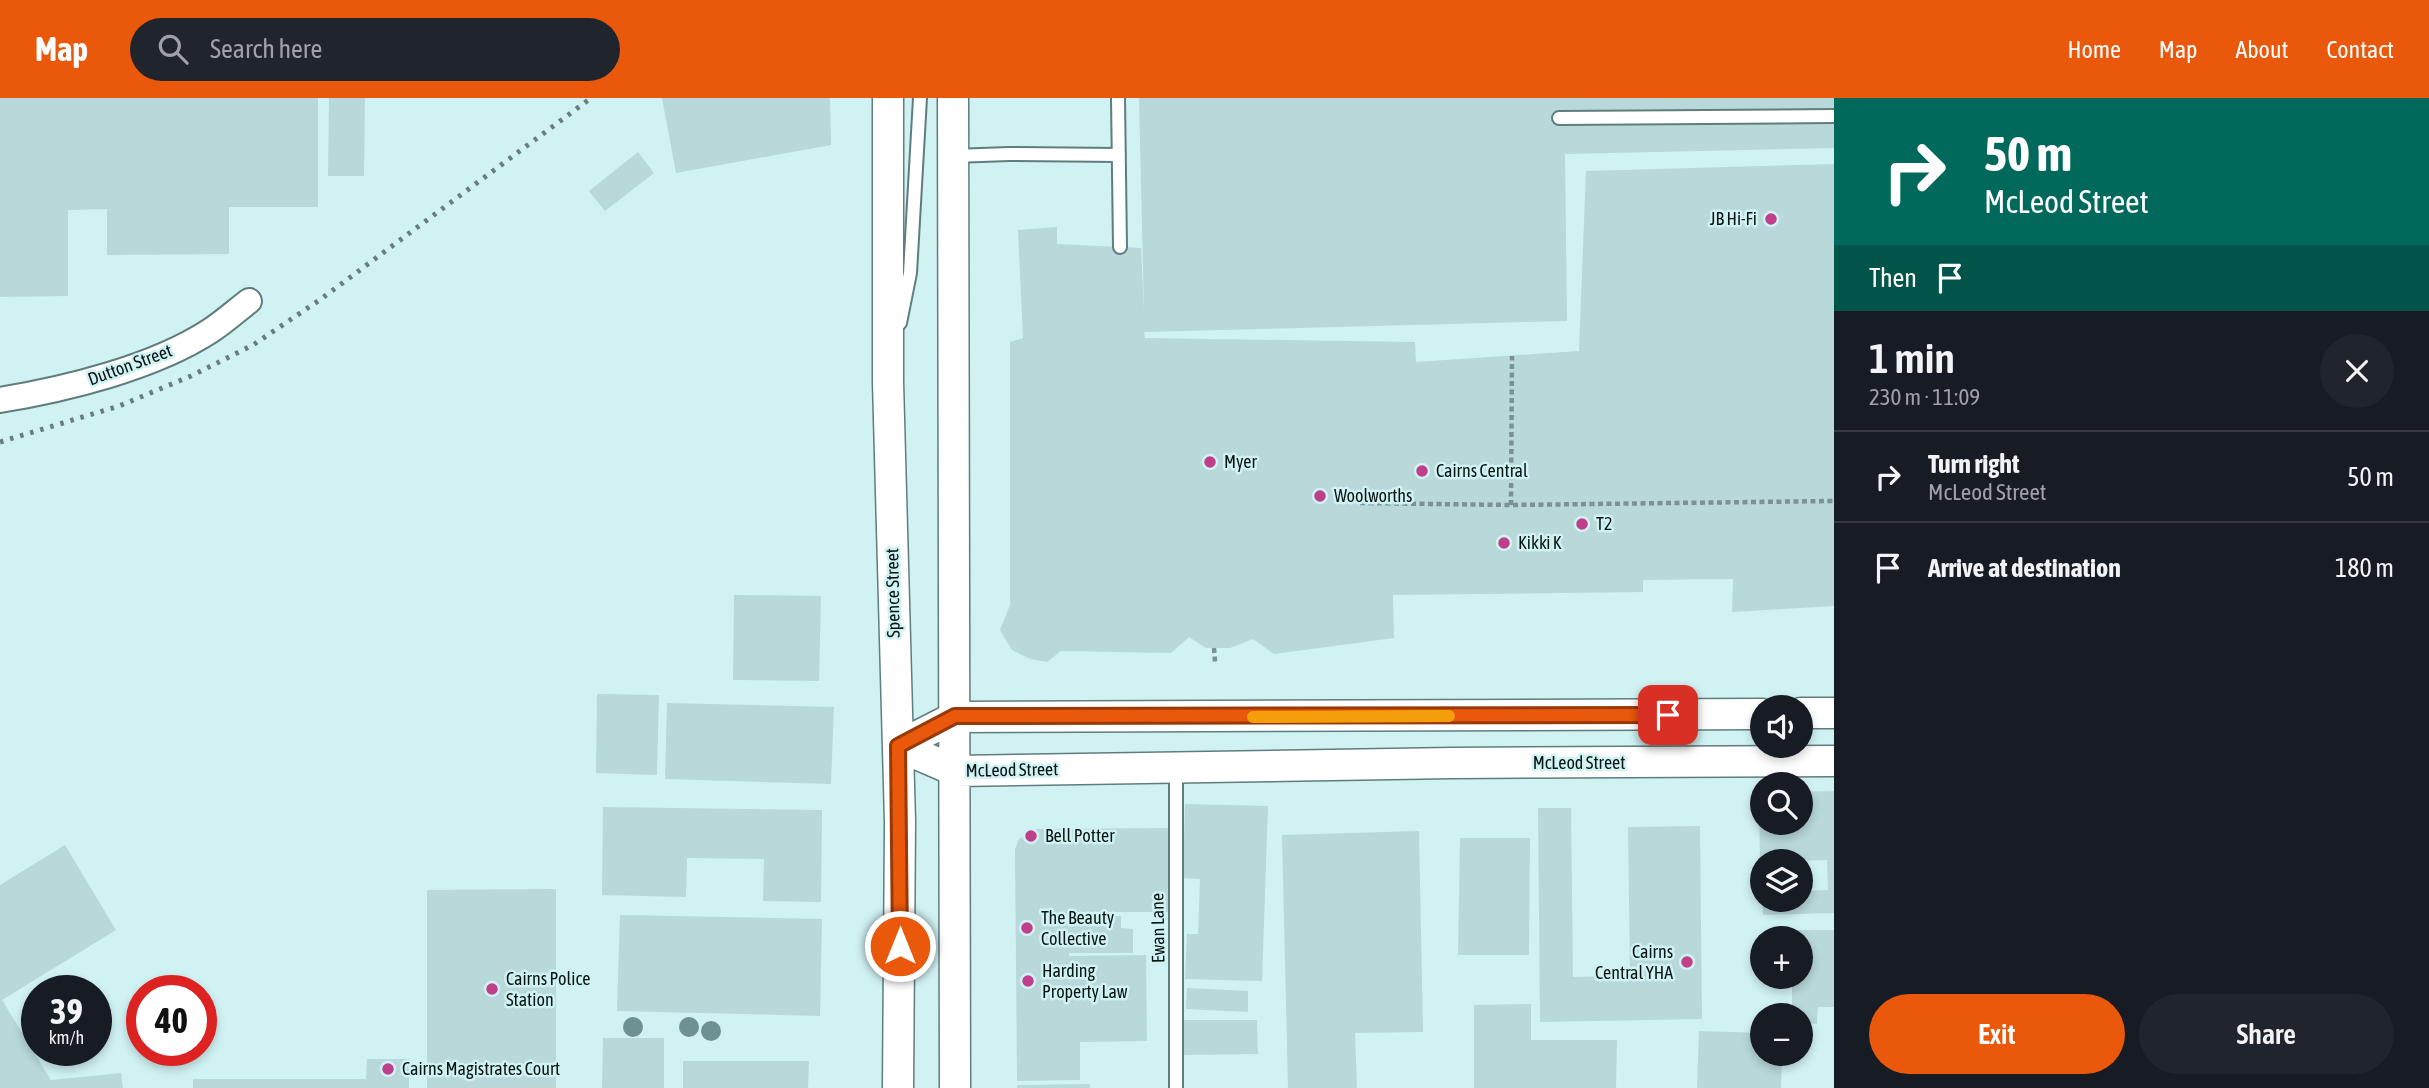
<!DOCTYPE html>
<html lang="en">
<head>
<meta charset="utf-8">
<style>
	body { margin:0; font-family:"Asap Condensed",sans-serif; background:#20242c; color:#f1f3f6; height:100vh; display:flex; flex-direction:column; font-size:26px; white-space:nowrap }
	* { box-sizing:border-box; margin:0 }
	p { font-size:23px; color:#9ea1a6 }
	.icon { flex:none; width:38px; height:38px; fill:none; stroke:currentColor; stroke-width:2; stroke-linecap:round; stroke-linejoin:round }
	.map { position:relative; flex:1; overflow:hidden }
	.panel { display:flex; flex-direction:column; background:#171b24; width:595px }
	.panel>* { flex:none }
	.guide { background:#00695c; color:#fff; overflow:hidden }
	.fabs { position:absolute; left:1750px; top:597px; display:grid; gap:14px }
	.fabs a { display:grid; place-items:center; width:63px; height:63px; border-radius:50%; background:#171b24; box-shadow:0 4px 10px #0003; font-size:35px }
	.speed { position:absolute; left:21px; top:877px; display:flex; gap:14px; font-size:35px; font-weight:700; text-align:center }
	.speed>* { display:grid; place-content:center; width:91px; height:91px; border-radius:50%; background:#171b24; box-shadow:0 4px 10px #0003; line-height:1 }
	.speed small { font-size:18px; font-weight:400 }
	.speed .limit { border:10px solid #d22; background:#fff; color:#111 }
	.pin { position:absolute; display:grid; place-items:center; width:60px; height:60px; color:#fff; margin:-30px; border-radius:14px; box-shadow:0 4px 10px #0006 }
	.me { position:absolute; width:77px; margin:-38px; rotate:0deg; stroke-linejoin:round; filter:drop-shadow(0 0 5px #0008) }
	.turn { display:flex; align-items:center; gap:24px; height:147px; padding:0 35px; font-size:32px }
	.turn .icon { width:91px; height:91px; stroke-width:2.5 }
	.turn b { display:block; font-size:49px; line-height:60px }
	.then { display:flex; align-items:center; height:66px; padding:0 35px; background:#0003; gap:14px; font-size:26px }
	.round { display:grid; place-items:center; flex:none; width:74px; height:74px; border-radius:37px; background:#20242c }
	.head { display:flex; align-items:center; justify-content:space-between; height:119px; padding:0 35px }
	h1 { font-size:42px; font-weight:600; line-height:52px }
	.primary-button { display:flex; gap:14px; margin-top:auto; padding:14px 35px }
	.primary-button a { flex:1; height:80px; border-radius:42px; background:#ea580c; color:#fff; font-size:28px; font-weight:600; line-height:80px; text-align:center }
	.primary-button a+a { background:#20242c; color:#f1f3f6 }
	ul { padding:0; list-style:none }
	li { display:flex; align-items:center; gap:21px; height:91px; padding:0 35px; border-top:2px solid #363941 }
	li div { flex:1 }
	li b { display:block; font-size:26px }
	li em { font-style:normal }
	header { display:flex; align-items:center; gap:42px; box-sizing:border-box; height:98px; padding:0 35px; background:#ea580c; color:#fff }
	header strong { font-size:33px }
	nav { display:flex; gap:38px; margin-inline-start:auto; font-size:24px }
	.search { width:490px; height:63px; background:#20242c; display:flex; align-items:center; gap:18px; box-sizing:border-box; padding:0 24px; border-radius:38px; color:#9ea1a6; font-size:26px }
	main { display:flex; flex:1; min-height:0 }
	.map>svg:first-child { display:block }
</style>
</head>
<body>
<header>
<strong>Map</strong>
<div class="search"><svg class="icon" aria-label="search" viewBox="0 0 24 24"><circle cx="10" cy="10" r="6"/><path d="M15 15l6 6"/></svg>Search here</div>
<nav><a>Home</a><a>Map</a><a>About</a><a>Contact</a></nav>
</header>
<main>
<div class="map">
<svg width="1834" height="990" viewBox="0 0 1834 990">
	<rect width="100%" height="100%" fill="#d1f2f3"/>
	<path fill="#b8d8d9" d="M0,0H318V109H229V156L107,157V111L68,112V198L0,199Z
		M329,0H365L364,78H328Z
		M662,0H830L831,47L676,75Z
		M1139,0H1834V50L1565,56L1567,223L1144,234L1145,240L1415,244L1416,264L1579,253L1586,73L1834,66V508L1732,514L1733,481L1643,482V494L1393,497L1394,540L1274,556L1253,541L1230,550H1206L1189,539L1171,555L1061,553L1047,564L1030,561L1012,552L1000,532L1010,507V244L1023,240L1018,132L1057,129V146L1141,150L1144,214Z
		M638,54L654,75L605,113L589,93Z
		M734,497L821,498L819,583L733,582Z
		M597,596L659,597L657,677L596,675Z
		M667,605L834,609L831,686L665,681Z
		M1834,693V815L1763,817L1762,802H1801V793L1828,792L1827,762L1760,764L1759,695H1762V724H1801V694Z
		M1185,706L1268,708L1262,883L1185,881L1187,836H1198L1200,781L1183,780Z
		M603,709L822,712L821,804L763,803L764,761L687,760L686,799L602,797Z
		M1538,710H1571L1573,879L1630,878L1628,729L1700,728L1702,921L1540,924Z
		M1170,730V814H1070V818H1121V830L1133,831V855H1069V858L1146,857L1147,943L1080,944V982L1017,983L1015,751L1019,741L1035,731Z
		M1419,733L1423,934L1355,935L1357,990H1288L1282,737Z
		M1460,740H1530L1529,857H1458Z
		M65,747L116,832L2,902L51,982L121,975L123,990H0V787Z
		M556,791V990H427V792Z
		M620,817L822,821L820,918L617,913Z
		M1792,832H1834V909H1818L1817,926L1801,925V917H1792V878H1801V840H1792Z
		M1187,890L1248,893V914L1186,911Z
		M1531,906V942H1617L1616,990H1474V907Z
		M1184,922H1257L1258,956L1184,957Z
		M1699,933L1762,935V956H1782L1781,990H1697Z
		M603,940H664V990H602Z
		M367,961H409V990H193V981H366Z
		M683,963H809L808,990H683Z
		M1090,986V990H1017V987Z"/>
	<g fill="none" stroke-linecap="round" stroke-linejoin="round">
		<g stroke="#607d7e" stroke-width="16">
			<path id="service" d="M1118,0L1120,149
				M1559,20L1834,18
				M953,58L1009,56L1119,57
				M900,225L910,175L920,0
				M1176,990V669"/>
		</g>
		<g stroke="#607d7e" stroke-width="28">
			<path id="minor" d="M0,302C66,291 153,270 210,233C224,224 236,213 249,203"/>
		</g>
		<g stroke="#607d7e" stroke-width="33">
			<path id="tertiary" d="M888,0V284L900,724L898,990
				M953,0L955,990
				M1801,615H1834
				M898,648L956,673L1452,665L1834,663
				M898,648L955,619L1762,616"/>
		</g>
		<path stroke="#7a9293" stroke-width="4.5" stroke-dasharray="5 3.5" stroke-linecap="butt" d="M1360,405L1511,407L1834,403
			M1511,407L1512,258
			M1214,550L1215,564"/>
		<use href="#service" stroke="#fff" stroke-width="12"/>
		<use href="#minor" stroke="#fff" stroke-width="24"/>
		<use href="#tertiary" stroke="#fff" stroke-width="30"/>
		<path stroke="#687e7e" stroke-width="5" stroke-dasharray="3.5 7" stroke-linecap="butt" d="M0,344L119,308L191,278L253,247L321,201L591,0"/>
	</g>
	<g fill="#6e9294">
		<circle cx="633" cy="929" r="10"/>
		<circle cx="689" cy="929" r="10"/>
		<circle cx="711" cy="933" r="10"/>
	</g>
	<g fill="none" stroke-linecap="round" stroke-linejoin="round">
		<g stroke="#983908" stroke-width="18">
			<path id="route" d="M900,848L898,648L955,618L1668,617"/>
		</g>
		<use href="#route" stroke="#ea580c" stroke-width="12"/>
		<path stroke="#f59e0b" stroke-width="12" d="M1253,619L1449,618"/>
	</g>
	<g fill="#c03f8a" stroke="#d1f2f3" stroke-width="2.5">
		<circle cx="1771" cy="121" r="7"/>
		<circle cx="1210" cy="364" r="7"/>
		<circle cx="1422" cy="373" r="7"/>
		<circle cx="1320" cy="398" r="7"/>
		<circle cx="1582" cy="426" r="7"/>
		<circle cx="1504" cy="445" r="7"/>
		<circle cx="1031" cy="738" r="7"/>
		<circle cx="1027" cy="830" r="7"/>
		<circle cx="1687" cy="864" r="7"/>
		<circle cx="1028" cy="883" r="7"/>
		<circle cx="492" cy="891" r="7"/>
		<circle cx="388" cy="971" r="7"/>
	</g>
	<g text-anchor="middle" stroke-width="5" stroke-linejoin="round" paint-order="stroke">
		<g font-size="18" fill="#091515" stroke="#d1f2f3" text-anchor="start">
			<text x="1757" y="127" text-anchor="end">JB Hi-Fi</text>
			<text x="1224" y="370">Myer</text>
			<text x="1436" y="379">Cairns Central</text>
			<text x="1334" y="404">Woolworths</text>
			<text x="1596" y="432">T2</text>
			<text x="1518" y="451">Kikki K</text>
			<text x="1045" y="744">Bell Potter</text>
			<text x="1041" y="826">The Beauty<tspan x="1041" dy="21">Collective</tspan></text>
			<text x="1673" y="860" text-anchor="end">Cairns<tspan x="1673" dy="21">Central YHA</tspan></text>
			<text x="1042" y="879">Harding<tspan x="1042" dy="21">Property Law</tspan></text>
			<text x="506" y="887">Cairns Police<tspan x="506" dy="21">Station</tspan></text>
			<text x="402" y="977">Cairns Magistrates Court</text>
		</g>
		<g font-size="18" fill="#091515" stroke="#d1f2f3">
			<text transform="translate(130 267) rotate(-20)" y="6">Dutton Street</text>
			<text transform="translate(893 495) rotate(-91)" y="6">Spence Street</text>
			<text x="1579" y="671">McLeod Street</text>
			<text transform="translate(1012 672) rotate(-1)" y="6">McLeod Street</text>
			<text transform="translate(1158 830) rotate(-91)" y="6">Ewan Lane</text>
		</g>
	</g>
</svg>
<div class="fabs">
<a><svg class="icon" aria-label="sound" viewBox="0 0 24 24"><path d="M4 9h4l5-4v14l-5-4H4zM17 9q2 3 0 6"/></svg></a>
<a><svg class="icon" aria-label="search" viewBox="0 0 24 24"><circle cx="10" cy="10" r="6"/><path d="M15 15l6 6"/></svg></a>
<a><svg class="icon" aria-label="layers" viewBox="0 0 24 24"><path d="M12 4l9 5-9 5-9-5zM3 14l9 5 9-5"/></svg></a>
<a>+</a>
<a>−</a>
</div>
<div class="speed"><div>39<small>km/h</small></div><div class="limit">40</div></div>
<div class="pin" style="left:1668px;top:617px;background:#d93025"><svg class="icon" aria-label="arrive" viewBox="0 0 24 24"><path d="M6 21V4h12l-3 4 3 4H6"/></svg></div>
<svg class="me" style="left:900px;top:848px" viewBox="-20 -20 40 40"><circle r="17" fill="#ea580c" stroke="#fff" stroke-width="3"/><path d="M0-11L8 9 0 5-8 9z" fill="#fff"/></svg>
</div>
<section class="panel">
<div class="guide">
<div class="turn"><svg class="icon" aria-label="right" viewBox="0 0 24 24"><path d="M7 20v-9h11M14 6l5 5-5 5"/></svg><div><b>50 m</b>McLeod Street</div></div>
<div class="then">Then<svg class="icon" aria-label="arrive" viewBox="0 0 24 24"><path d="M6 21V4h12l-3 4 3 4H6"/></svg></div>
</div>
<div class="head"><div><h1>1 min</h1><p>230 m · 11:09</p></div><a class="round"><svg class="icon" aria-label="close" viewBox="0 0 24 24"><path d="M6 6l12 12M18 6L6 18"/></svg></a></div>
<ul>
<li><svg class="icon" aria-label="right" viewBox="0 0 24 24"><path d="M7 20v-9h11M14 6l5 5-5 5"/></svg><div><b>Turn right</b><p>McLeod Street</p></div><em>50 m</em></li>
<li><svg class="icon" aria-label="arrive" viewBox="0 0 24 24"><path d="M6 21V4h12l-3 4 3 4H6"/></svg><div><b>Arrive at destination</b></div><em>180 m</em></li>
</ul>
<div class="primary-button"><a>Exit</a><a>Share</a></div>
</section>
</main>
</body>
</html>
